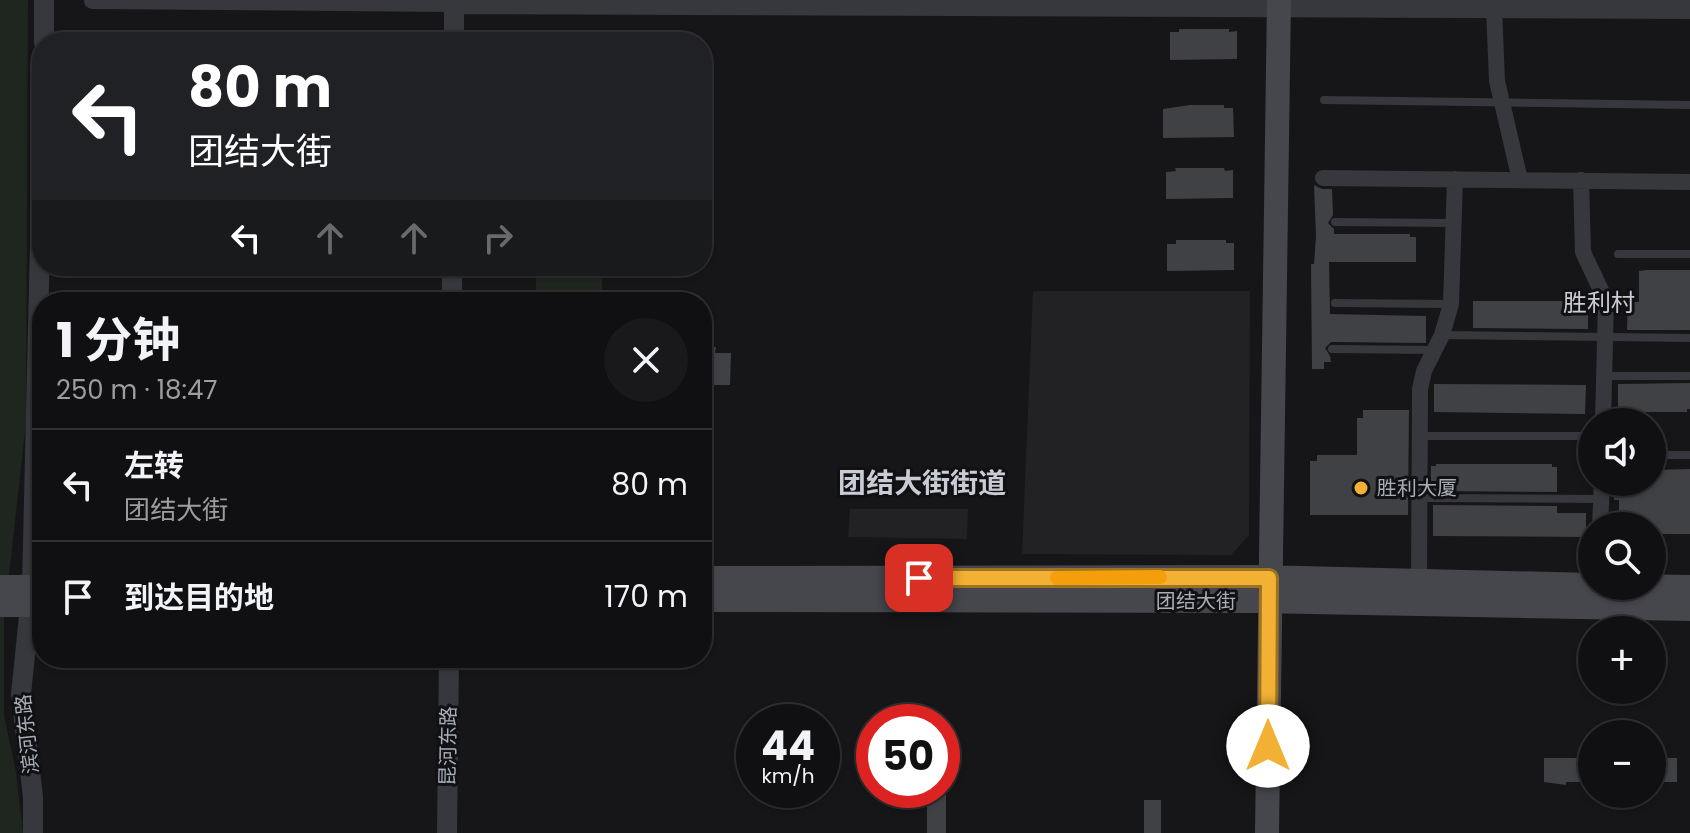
<!DOCTYPE html>
<html lang="zh">
<head>
<meta charset="utf-8">
<style>
	body { margin:0; font-family:Poppins,"Noto Sans SC",sans-serif; background:#19191b; color:#f1f3f6; height:100vh; display:flex; flex-direction:column; font-size:30px; white-space:nowrap }
	* { box-sizing:border-box; margin:0 }
	p { font-size:26px; color:#9c9d9f }
	.icon { flex:none; width:44px; height:44px; fill:none; stroke:currentColor; stroke-width:2; stroke-linecap:round; stroke-linejoin:round }
	.map { position:relative; flex:1; overflow:hidden }
	.panel { position:absolute; left:32px; top:292px; width:680px; height:376px; display:flex; flex-direction:column; background:#101012; border-radius:32px; box-shadow:0 2px 6px #0004,0 0 0 2px #303032 }
	.panel>* { flex:none }
	.hud { position:absolute; left:32px; top:32px; width:680px; height:244px; border-radius:32px; box-shadow:0 2px 6px #0004,0 0 0 2px #303032; background:#202124; color:#fff; overflow:hidden }
	.buttons { position:absolute; left:1578px; top:408px; display:grid; gap:16px }
	.buttons a { display:grid; place-items:center; width:88px; height:88px; border-radius:50%; background:#101012; box-shadow:0 2px 6px #0004,0 0 0 2px #303032; font-size:40px }
	.speed { position:absolute; left:736px; top:704px; display:flex; gap:16px; font-size:40px; font-weight:700; text-align:center }
	.speed>* { display:grid; place-content:center; width:104px; height:104px; border-radius:50%; background:#101012; box-shadow:0 2px 6px #0004,0 0 0 2px #303032; line-height:1 }
	.speed small { font-size:20px; font-weight:400 }
	.speed .limit { border:12px solid #d22; background:#fff; color:#111 }
	.pin { position:absolute; display:grid; place-items:center; width:68px; height:68px; color:#fff; margin:-34px; border-radius:16px; box-shadow:0 4px 12px #0006 }
	.me { position:absolute; width:88px; margin:-44px; rotate:0deg; stroke-linejoin:round; filter:drop-shadow(0 0 6px #0008) }
	.turn { display:flex; align-items:center; gap:28px; height:168px; padding:0 24px; font-size:36px }
	.turn .icon { width:104px; height:104px; stroke-width:2.5 }
	.turn b { display:block; font-size:56px; line-height:68px }
	.lanes { display:flex; align-items:center; height:76px; padding:0 24px; background:#0003; justify-content:center; gap:40px; direction:ltr }
	.lanes .off { opacity:.35 }
	.round { display:grid; place-items:center; flex:none; width:84px; height:84px; border-radius:42px; background:#19191b }
	.summary { display:flex; align-items:center; justify-content:space-between; height:136px; padding:0 24px }
	h1 { font-size:48px; font-weight:700; line-height:60px }
	ul { padding:0; list-style:none }
	li { display:flex; align-items:center; gap:24px; height:112px; padding:0 24px; border-top:2px solid #303032 }
	li div { flex:1 }
	li b { display:block; font-size:30px }
	li em { font-style:normal }
	.map>svg:first-child { display:block }
</style>
</head>
<body>
<div class="map">
<svg width="1690" height="833" viewBox="0 0 1690 833">
	<rect width="100%" height="100%" fill="#161618"/>
	<path fill="#222225" d="M1033,291H1250L1249,535L1231,555L1022,554Z
		M850,509H968L967,539L848,537Z"/>
	<path fill="#1e261f" d="M0,0H28L26,423L4,620V715L16,772L23,833H0Z
		M536,273H602V302H536Z"/>
	<path fill="#404145" d="M1179,29H1229V32L1237,31V59L1170,60V32H1179Z
		M1190,105H1224V108H1233L1234,137L1163,138V109Z
		M1175,168H1224L1225,171L1233,170V198L1166,199V172L1176,171Z
		M1314,185L1322,189H1332L1333,215L1328,223L1334,229V234H1410V237H1416V262H1329L1330,314L1426,316V343L1331,342L1325,348L1330,356L1331,362H1324V369H1312L1311,264H1314L1316,236Z
		M1176,240H1226V243H1234V270L1167,271V244H1176Z
		M1647,270H1690V330H1627L1628,302H1639V271Z
		M1473,301H1588V329L1473,328Z
		M702,347H716L715,353H731L730,385H702Z
		M1690,383V409H1687V412H1618V384Z
		M1434,384L1586,385L1585,414L1434,412Z
		M1363,410H1409L1408,515H1310V461H1317V455H1357V418H1363Z
		M1436,464H1552V467H1557V492L1430,491L1431,466H1436Z
		M1690,469V534H1652V526H1619V500H1614V482H1652V470Z
		M1433,505L1557,506V513H1586V537L1433,536Z
		M1544,758H1592V782H1566V785L1544,782Z
		M1652,758H1677V782H1652Z
		M927,790H946V833H927Z
		M1144,800H1161V833H1144Z"/>
	<g fill="none" stroke-linecap="round" stroke-linejoin="round">
		<path stroke="#37383d" stroke-width="8" d="M1324,100L1690,105
			M1335,222L1453,223
			M1618,254H1690
			M1335,303L1450,304
			M1442,335L1690,338
			M1332,349L1434,350
			M1605,376H1690
			M1420,436H1592
			M1652,455H1690
			M1419,498L1601,499"/>
		<path stroke="#37383d" stroke-width="16" d="M92,1L454,4
			M1494,8L1497,81L1520,180
			M1323,178L1690,182
			M1581,180L1583,252L1606,301L1603,422
			M1600,526L1602,482
			M1419,581L1420,389L1424,371L1442,335L1451,304L1455,179"/>
		<path stroke="#37383d" stroke-width="20" d="M454,4L1690,9
			M44,42V0
			M454,42V0
			M452,302V266
			M33,833V797L21,694L32,587L42,156
			M447,833L449,658"/>
		<path stroke="#45474d" stroke-width="24" d="M702,578L1258,577L1592,585
			M1630,586L1690,587
			M0,587H42
			M702,600L1257,601L1690,609
			M0,605H42
			M1267,833L1279,0"/>
	</g>
	<g fill="none" stroke-linecap="round" stroke-linejoin="round">
		<g stroke="#9d7322" stroke-width="20">
			<path id="route" d="M919,578H1269L1268,746"/>
		</g>
		<use href="#route" stroke="#f2b134" stroke-width="14"/>
		<path stroke="#f59e0b" stroke-width="14" d="M1057,578L1160,577"/>
	</g>
	<circle fill="#f2b134" stroke="#111113" stroke-width="3" cx="1361" cy="488" r="8"/>
	<g text-anchor="middle" stroke-width="6" stroke-linejoin="round" paint-order="stroke">
		<g font-size="20" fill="#a8adb8" stroke="#111113" text-anchor="start">
			<text x="1377" y="495">胜利大厦</text>
		</g>
		<g font-size="20" fill="#a8adb8" stroke="#111113">
			<text x="1196" y="608">团结大街</text>
			<text transform="translate(27 734) rotate(-96)" y="7">滨河东路</text>
			<text transform="translate(448 746) rotate(-89)" y="7">昆河东路</text>
		</g>
		<g font-size="24" fill="#c9ccd4" stroke="#111113">
			<text x="1599" y="311">胜利村</text>
		</g>
		<g font-size="28" font-weight="bold" fill="#c9ccd4" stroke="#111113">
			<text x="922" y="493">团结大街街道</text>
		</g>
	</g>
</svg>
<div class="buttons">
<a><svg class="icon" aria-label="sound" viewBox="0 0 24 24"><path d="M4 9h4l5-4v14l-5-4H4zM17 9q2 3 0 6"/></svg></a>
<a><svg class="icon" aria-label="search" viewBox="0 0 24 24"><circle cx="10" cy="10" r="6"/><path d="M15 15l6 6"/></svg></a>
<a>+</a>
<a>−</a>
</div>
<div class="speed"><div>44<small>km/h</small></div><div class="limit">50</div></div>
<div class="pin" style="left:919px;top:578px;background:#d93025"><svg class="icon" aria-label="arrive" viewBox="0 0 24 24"><path d="M6 21V4h12l-3 4 3 4H6"/></svg></div>
<svg class="me" style="left:1268px;top:746px" viewBox="-20 -20 40 40"><circle r="19" fill="#fff"/><path d="M0-13L10 11 0 6-10 11z" fill="#f2b134"/></svg>
<div class="hud">
<div class="turn"><svg class="icon" aria-label="left" viewBox="0 0 24 24"><path d="M17 20v-9H6M10 6l-5 5 5 5"/></svg><div><b>80 m</b>团结大街</div></div>
<div class="lanes"><svg class="icon" aria-label="left" viewBox="0 0 24 24"><path d="M17 20v-9H6M10 6l-5 5 5 5"/></svg><svg class="icon off" aria-label="ahead" viewBox="0 0 24 24"><path d="M12 20V5M6 11l6-6 6 6"/></svg><svg class="icon off" aria-label="ahead" viewBox="0 0 24 24"><path d="M12 20V5M6 11l6-6 6 6"/></svg><svg class="icon off" aria-label="right" viewBox="0 0 24 24"><path d="M7 20v-9h11M14 6l5 5-5 5"/></svg></div>
</div>
<section class="panel">
<div class="summary"><div><h1>1 分钟</h1><p>250 m · 18:47</p></div><a class="round"><svg class="icon" aria-label="close" viewBox="0 0 24 24"><path d="M6 6l12 12M18 6L6 18"/></svg></a></div>
<ul>
<li><svg class="icon" aria-label="left" viewBox="0 0 24 24"><path d="M17 20v-9H6M10 6l-5 5 5 5"/></svg><div><b>左转</b><p>团结大街</p></div><em>80 m</em></li>
<li><svg class="icon" aria-label="arrive" viewBox="0 0 24 24"><path d="M6 21V4h12l-3 4 3 4H6"/></svg><div><b>到达目的地</b></div><em>170 m</em></li>
</ul>
</section>
</div>
</body>
</html>
